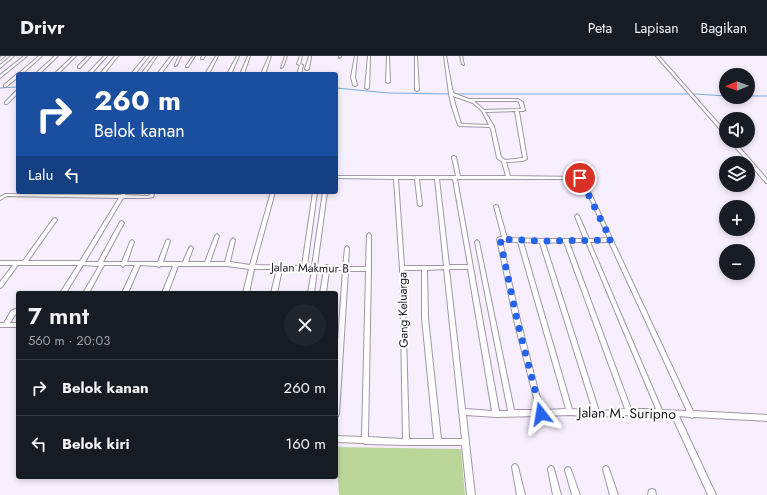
<!DOCTYPE html>
<html lang="id">
<head>
<meta charset="utf-8">
<style>
	body { margin:0; font-family:Jost,sans-serif; background:#20242c; color:#f1f3f6; height:100vh; display:flex; flex-direction:column; font-size:15px; white-space:nowrap }
	* { box-sizing:border-box; margin:0 }
	p { font-size:13px; color:#9ea1a6 }
	.icon { flex:none; width:22px; height:22px; fill:none; stroke:currentColor; stroke-width:2; stroke-linecap:round; stroke-linejoin:round }
	.map { position:relative; flex:1; overflow:hidden }
	.panel { position:absolute; left:16px; top:235px; width:322px; height:188px; display:flex; flex-direction:column; background:#171b24; border-radius:4px; box-shadow:0 2px 6px #0003 }
	.panel>* { flex:none }
	.top-card { position:absolute; left:16px; top:16px; width:322px; height:122px; border-radius:4px; box-shadow:0 2px 6px #0003; background:#1a4fa0; color:#fff; overflow:hidden }
	.needle { width:26px; rotate:269deg }
	.fabs { position:absolute; left:719px; top:12px; display:grid; gap:8px }
	.fabs a { display:grid; place-items:center; width:36px; height:36px; border-radius:50%; background:#171b24; box-shadow:0 2px 6px #0003; font-size:20px }
	.pin { position:absolute; display:grid; place-items:center; width:34px; height:34px; color:#fff; margin:-17px; border:2px solid #fff; border-radius:50%; box-shadow:0 1px 4px #0007 }
	.me { position:absolute; width:44px; margin:-22px; rotate:346deg; stroke-linejoin:round; filter:drop-shadow(0 0 3px #0008) }
	.turn { display:flex; align-items:center; gap:14px; height:84px; padding:0 12px; font-size:18px }
	.turn .icon { width:52px; height:52px; stroke-width:2.5 }
	.turn b { display:block; font-size:28px; line-height:34px }
	.then { display:flex; align-items:center; height:38px; padding:0 12px; background:#0003; gap:8px; font-size:15px }
	.round { display:grid; place-items:center; flex:none; width:42px; height:42px; border-radius:21px; background:#20242c }
	.summary { display:flex; align-items:center; justify-content:space-between; height:68px; padding:0 12px }
	h1 { font-size:24px; font-weight:600; line-height:30px }
	ul { padding:0; list-style:none }
	li { display:flex; align-items:center; gap:12px; height:56px; padding:0 12px; border-top:1px solid #363941 }
	li div { flex:1 }
	li b { display:block; font-size:15px }
	li em { font-style:normal }
	header { display:flex; align-items:center; gap:24px; box-sizing:border-box; height:56px; padding:0 20px; background:#171b24; border-bottom:1px solid #363941 }
	header strong { font-size:19px }
	nav { display:flex; gap:22px; margin-inline-start:auto; font-size:14px }
	.map>svg:first-child { display:block }
</style>
</head>
<body>
<header>
<strong>Drivr</strong>
<nav><a>Peta</a><a>Lapisan</a><a>Bagikan</a></nav>
</header>
<div class="map">
<svg width="767" height="439" viewBox="0 0 767 439">
	<rect width="100%" height="100%" fill="#f8effe"/>
	<path fill="#bad699" d="M336,391L461,393L465,439H339Z"/>
	<g fill="none" stroke-linecap="round" stroke-linejoin="round">
		<path stroke="#7aaadc" stroke-width="1" d="M0,32L18,31
			M336,32L389,37L450,38
			M454,38H695L726,40
			M748,40H767"/>
		<g stroke="#9f97a5" stroke-width="2">
			<path id="minor" d="M2,0H5L0,4V2Z
				M11,0H14L0,12V9Z
				M24,0H27L0,22V19Z
				M39,0H42L22,18H18Z
				M55,0H58L39,18H35Z
				M73,0H76L58,18H54Z
				M88,0H91L80,12H78V10Z
				M104,0H107L91,18H87Z
				M115,0H118L104,18H100Z
				M146,0H149L135,18H131Z
				M155,0H157L145,18H141Z
				M171,0H174L161,18H157Z
				M179,0H181L177,9L175,10V9Z
				M193,0H195L188,11H186V10Z
				M202,0H205L203,3H201V2Z
				M216,0H218L209,18H205Z
				M237,0H239L231,18H227Z
				M248,0H250L244,18H240Z
				M269,0H271L265,18H261Z
				M285,0H287L283,11L281,12Z
				M300,0H302L300,8L303,9L301,18H297L300,9L297,8Z
				M309,0H311L309,13L307,14L305,13Z
				M339,0H341V1L339,2Z
				M355,0H357L355,21L357,29L355,30L353,29L351,21Z
				M368,0H370L369,32L367,33L365,32Z
				M387,0H389L390,26L388,27L386,26Z
				M415,0H417L419,34L417,35L415,34Z
				M444,0H446L453,37L469,43H518L523,46L525,54L523,55H518L519,56L527,103L523,105L506,106L510,120L580,121H581L586,127L693,355L767,359V365L694,361L692,362L690,361L679,360L716,439H708L672,360L629,359L597,361L570,359L543,360L541,361L539,360L496,361L466,359L469,386V387L475,439H467L462,389H406L367,388H365L363,387L336,386V380L362,381L366,215H348L339,358L338,360L336,361V313L343,214H329L326,237H320L324,214H317L314,237H308L312,214L282,213L277,237H271L277,213H254L249,237H243L249,213L227,210H178L168,237H162L173,210H161L159,211L157,210L140,209L128,237H122L135,209H125L123,211L121,209H104L89,237H83L99,210L83,209L66,237H60L78,209H18L2,231L0,232V226L13,209H0V205H23L53,163L55,162L57,164L28,205H80L119,142L7,140L0,144V141L5,138L121,139L123,136H127L125,139L148,140L150,139L151,136H155L153,141L148,142H123L85,206H98L120,166L122,165L124,167L103,206H122L130,186L132,184L134,186L127,206H158L166,185L168,183L170,185L163,206H183L189,192L191,190L193,192L188,206H205L215,180L217,178L219,180L210,206H225L231,184L233,182L235,184L230,206L250,209L271,136H275L255,209L302,210L313,136H317L307,210H312L323,136H327L317,210H325L327,209L329,210L343,211L345,192L347,190L349,192L348,211H366L367,179L369,177L371,179V214L368,381L403,383L400,213L394,123L336,122V120H456L452,101L454,100L456,101L460,120H506L502,106L497,102L491,73L490,71L460,70L458,69L452,51L449,38ZM453,40L473,47L482,55L489,69L461,68L456,51ZM474,45H517L519,46L521,53L484,54ZM516,55L515,56L523,102L505,104L501,101L494,70L485,56ZM398,123H415L418,149L420,150L422,149L419,123H435L444,210H404ZM439,123H453L468,209H449ZM457,123H579L583,128L608,182L589,183L579,160L577,158L575,160L584,183H542L507,182L498,150L496,149L494,150L502,181H499L497,183L514,264L537,354H514L479,186L477,184L475,186L508,355H499ZM502,185L518,186L566,353L543,354L520,264ZM523,186L540,187L593,355L572,353ZM564,186L625,353L599,355L545,187ZM569,186H586L656,353H631ZM590,186H609L687,355L662,354ZM444,213L462,383H441L428,262L427,214ZM449,213H468L492,355L465,353ZM404,214H422V262L434,383H409Z
				M460,0H462L464,9L462,8Z
				M656,0H659L726,76V79H725Z
				M17,18H18V21L6,31H4V29Z
				M17,34H18V37L7,48H5V46Z
				M730,85H734L767,123V127H766Z
				M18,252V257L15,259L10,267H18V271H0V267H4L11,255Z
				M515,408L517,409L518,411L525,439H517L512,411L513,409Z
				M551,410L553,411L554,413L561,439H553L548,413L549,411Z
				M606,410L608,411L609,413L618,439H610L603,413L604,411Z
				M568,411L570,412L571,414L580,439H572L565,414L566,412Z
				M652,433L655,434L656,439H648L649,434Z"/>
		</g>
		<use href="#minor" fill="#fff" fill-rule="evenodd"/>
	</g>
	<g fill="none" stroke-linecap="round" stroke-linejoin="round">
		<path stroke="#2563eb" stroke-width="7" stroke-dasharray="0 12.6" d="M541,358L517,264L500,183L542,185L611,184L580,122"/>
	</g>
	<g text-anchor="middle" stroke-width="4" stroke-linejoin="round" paint-order="stroke">
		<g font-size="12" fill="#1a171c" stroke="#fff">
			<text transform="translate(310 212) rotate(1)" y="4">Jalan Makmur B</text>
			<text transform="translate(403 254) rotate(-91)" y="4">Gang Keluarga</text>
		</g>
		<g font-size="14" fill="#1a171c" stroke="#fff">
			<text transform="translate(627 357) rotate(1)" y="5">Jalan M. Suripno</text>
		</g>
	</g>
</svg>
<div class="fabs">
<a><svg class="needle" viewBox="-14 -14 28 28"><path d="M0-13l5 13h-10z" fill="#e53935"/><path d="M0 13l5-13h-10z" fill="#9ea1a6"/></svg></a>
<a><svg class="icon" aria-label="sound" viewBox="0 0 24 24"><path d="M4 9h4l5-4v14l-5-4H4zM17 9q2 3 0 6"/></svg></a>
<a><svg class="icon" aria-label="layers" viewBox="0 0 24 24"><path d="M12 4l9 5-9 5-9-5zM3 14l9 5 9-5"/></svg></a>
<a>+</a>
<a>−</a>
</div>
<div class="pin" style="left:580px;top:122px;background:#d93025"><svg class="icon" aria-label="arrive" viewBox="0 0 24 24"><path d="M6 21V4h12l-3 4 3 4H6"/></svg></div>
<svg class="me" style="left:541px;top:358px" viewBox="-20 -20 40 40"><path d="M0-17L14 15 0 8-14 15z" fill="#2563eb" stroke="#fff" stroke-width="4"/></svg>
<div class="top-card">
<div class="turn"><svg class="icon" aria-label="right" viewBox="0 0 24 24"><path d="M7 20v-9h11M14 6l5 5-5 5"/></svg><div><b>260 m</b>Belok kanan</div></div>
<div class="then">Lalu<svg class="icon" aria-label="left" viewBox="0 0 24 24"><path d="M17 20v-9H6M10 6l-5 5 5 5"/></svg></div>
</div>
<section class="panel">
<div class="summary"><div><h1>7 mnt</h1><p>560 m · 20:03</p></div><a class="round"><svg class="icon" aria-label="close" viewBox="0 0 24 24"><path d="M6 6l12 12M18 6L6 18"/></svg></a></div>
<ul>
<li><svg class="icon" aria-label="right" viewBox="0 0 24 24"><path d="M7 20v-9h11M14 6l5 5-5 5"/></svg><div><b>Belok kanan</b></div><em>260 m</em></li>
<li><svg class="icon" aria-label="left" viewBox="0 0 24 24"><path d="M17 20v-9H6M10 6l-5 5 5 5"/></svg><div><b>Belok kiri</b></div><em>160 m</em></li>
</ul>
</section>
</div>
</body>
</html>
